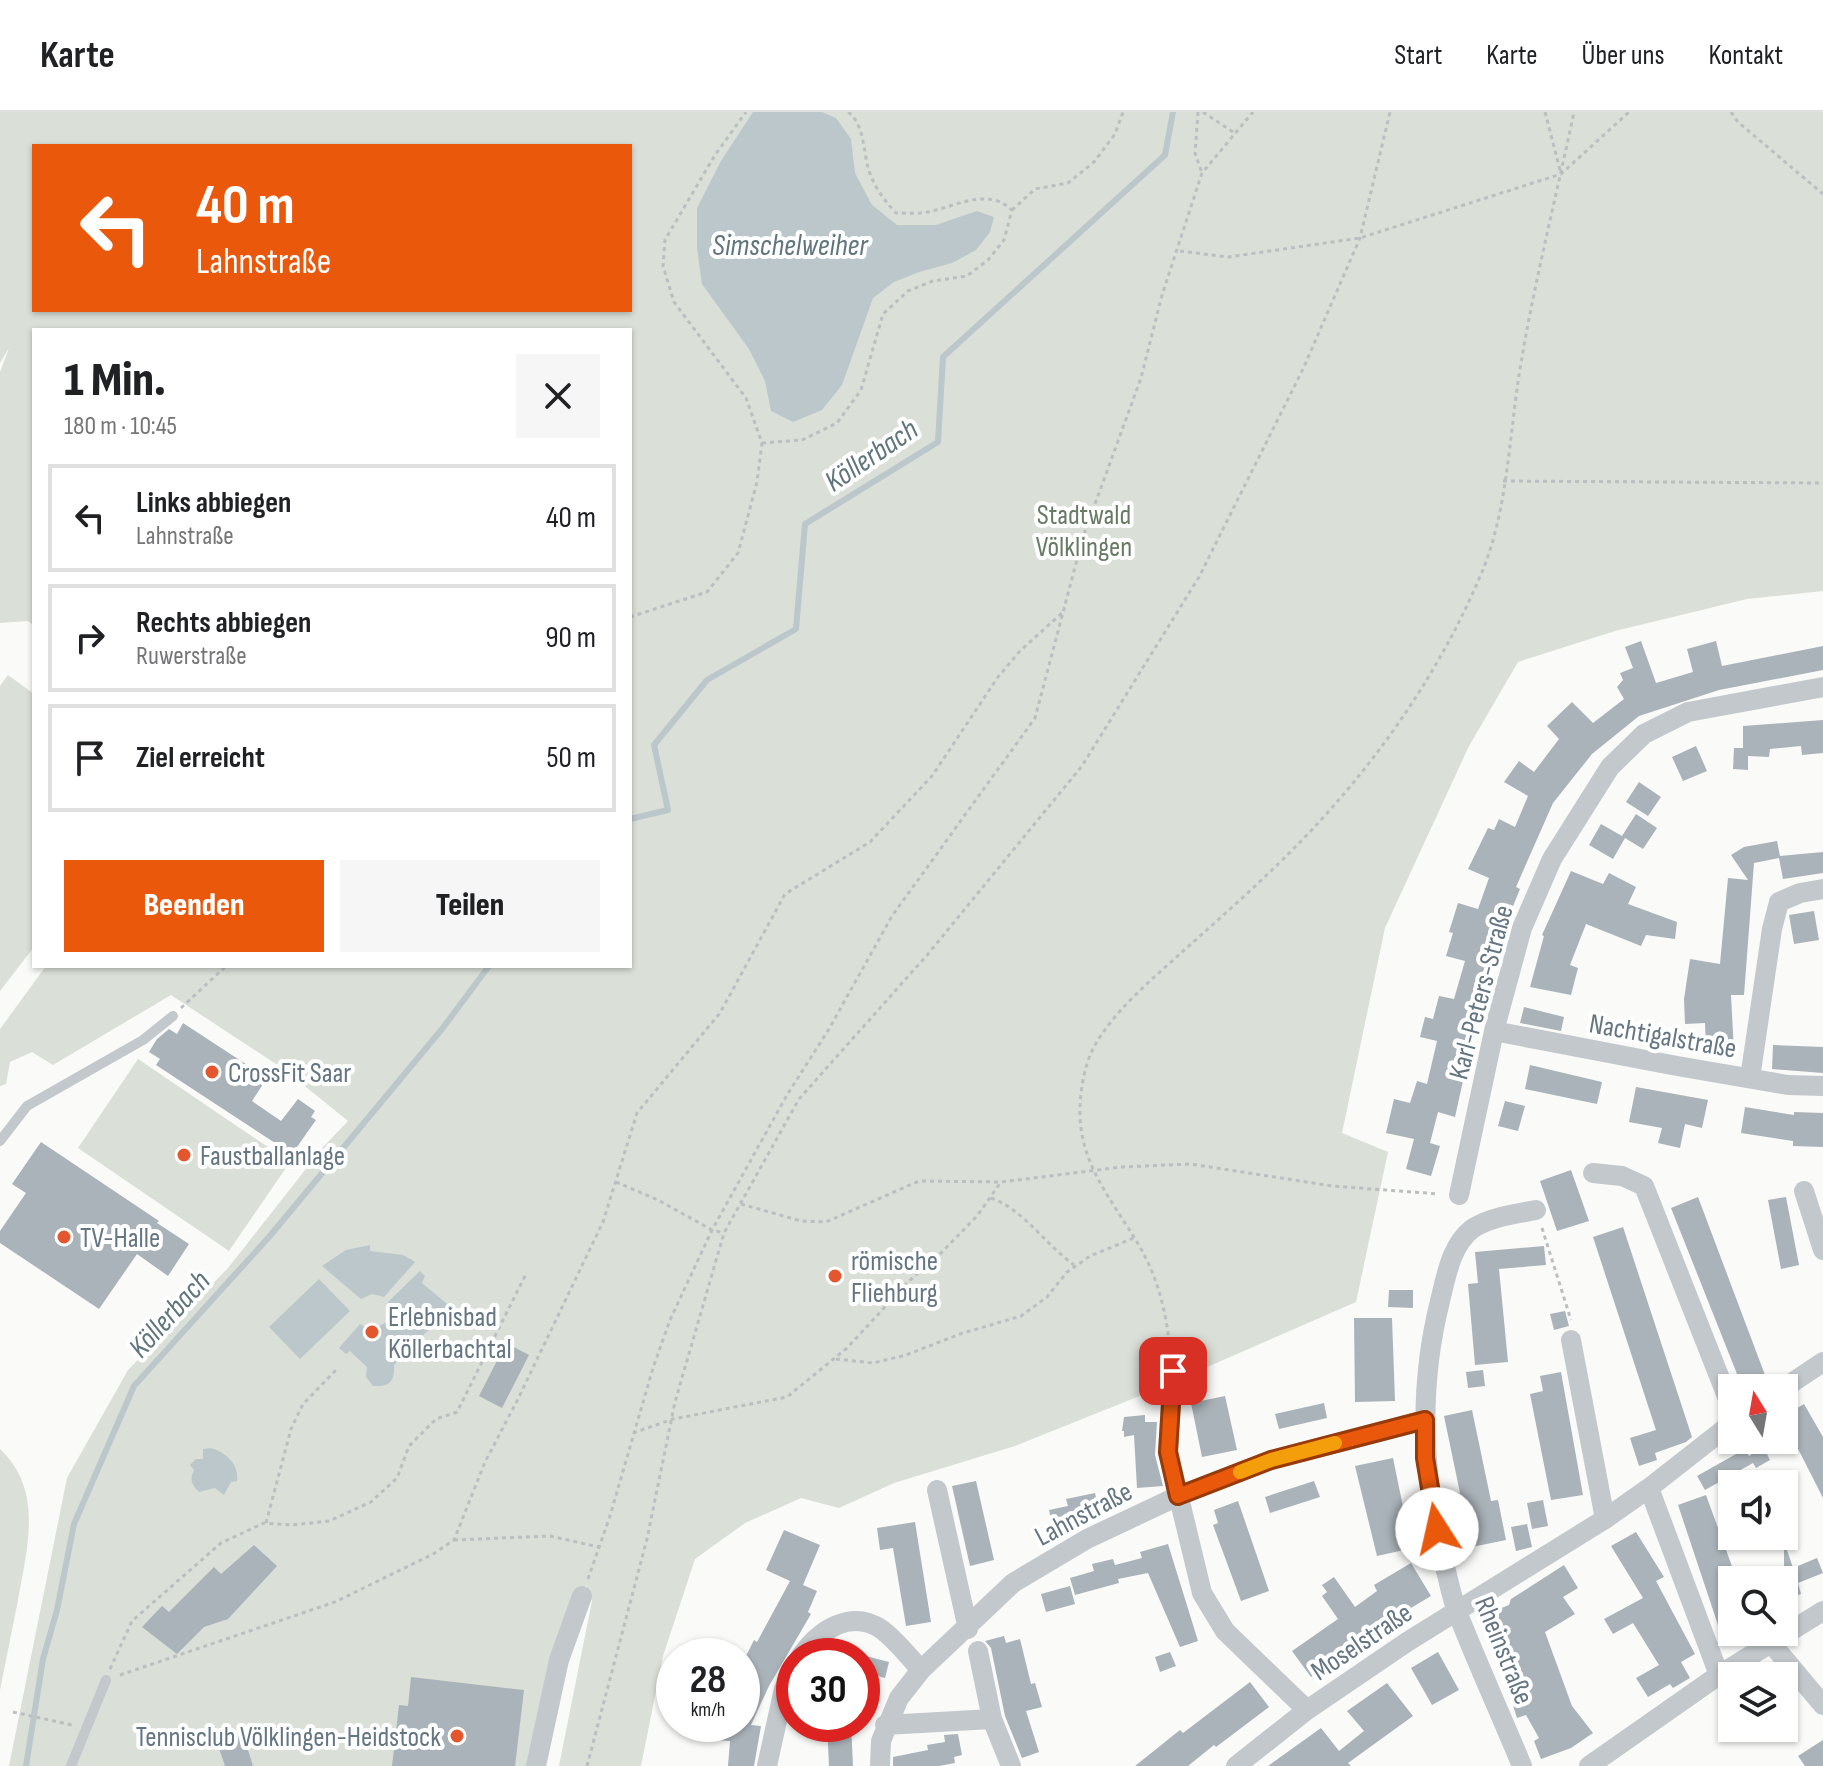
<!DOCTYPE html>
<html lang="de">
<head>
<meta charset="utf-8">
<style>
	body { margin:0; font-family:"Sofia Sans Condensed",sans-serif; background:#f6f6f6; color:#202124; height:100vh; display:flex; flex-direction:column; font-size:30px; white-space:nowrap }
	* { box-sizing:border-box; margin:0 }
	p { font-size:26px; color:#757577 }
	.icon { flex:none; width:44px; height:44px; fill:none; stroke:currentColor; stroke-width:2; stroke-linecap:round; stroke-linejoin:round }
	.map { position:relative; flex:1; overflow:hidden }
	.sheet { position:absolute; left:32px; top:216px; width:600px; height:640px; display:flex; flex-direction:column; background:#fff; border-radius:0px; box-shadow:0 2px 6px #0004 }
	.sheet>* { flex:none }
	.hud { position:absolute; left:32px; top:32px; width:600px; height:168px; border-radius:0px; box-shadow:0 2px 6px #0004; background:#ea580c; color:#fff; overflow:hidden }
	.needle { width:52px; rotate:349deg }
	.buttons { position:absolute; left:1718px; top:1262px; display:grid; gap:16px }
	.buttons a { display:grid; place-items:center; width:80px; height:80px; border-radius:0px; background:#fff; box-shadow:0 2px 6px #0004; font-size:40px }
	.speed { position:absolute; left:656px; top:1526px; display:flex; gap:16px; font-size:40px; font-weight:700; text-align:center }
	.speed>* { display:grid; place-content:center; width:104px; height:104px; border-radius:50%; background:#fff; box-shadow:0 2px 6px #0004; line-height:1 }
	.speed small { font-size:20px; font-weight:400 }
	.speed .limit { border:12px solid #d22; background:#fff; color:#111 }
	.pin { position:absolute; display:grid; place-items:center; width:68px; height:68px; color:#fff; margin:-34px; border-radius:16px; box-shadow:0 4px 12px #0006 }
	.me { position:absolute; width:88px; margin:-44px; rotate:350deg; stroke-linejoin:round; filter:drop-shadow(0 0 6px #0008) }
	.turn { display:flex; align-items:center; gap:28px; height:168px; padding:0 32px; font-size:36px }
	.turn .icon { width:104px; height:104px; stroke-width:2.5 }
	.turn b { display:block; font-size:56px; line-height:68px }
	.round { display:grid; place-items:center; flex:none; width:84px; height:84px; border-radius:0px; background:#f6f6f6 }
	.head { display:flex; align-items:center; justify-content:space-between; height:136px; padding:0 32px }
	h1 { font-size:48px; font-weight:800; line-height:60px }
	.cta { display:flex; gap:16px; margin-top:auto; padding:16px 32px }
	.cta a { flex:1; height:92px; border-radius:0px; background:#ea580c; color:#fff; font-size:32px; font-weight:800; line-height:92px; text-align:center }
	.cta a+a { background:#f6f6f6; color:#202124 }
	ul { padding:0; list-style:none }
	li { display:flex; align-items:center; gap:24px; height:108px; margin:0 16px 12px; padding:0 16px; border:4px solid #e0e0e0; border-radius:0px }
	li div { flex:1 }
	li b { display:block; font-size:30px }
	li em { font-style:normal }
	header { display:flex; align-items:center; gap:48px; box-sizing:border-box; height:112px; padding:0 40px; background:#fff; border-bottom:2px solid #e0e0e0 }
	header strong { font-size:38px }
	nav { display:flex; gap:44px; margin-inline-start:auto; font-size:28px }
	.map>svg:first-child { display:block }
</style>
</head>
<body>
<header>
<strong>Karte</strong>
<nav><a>Start</a><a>Karte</a><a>Über uns</a><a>Kontakt</a></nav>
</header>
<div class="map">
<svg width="1823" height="1654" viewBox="0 0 1823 1654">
	<rect width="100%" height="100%" fill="#fafaf8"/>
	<path fill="#dadfd7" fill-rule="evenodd" d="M0,0H1823V479L1747,487L1615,519L1518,550L1469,634L1385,816L1342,1021L1388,1040L1356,1190L1152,1279L1015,1334L894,1371L839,1396L801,1386L745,1411L695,1447L663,1544L641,1654H559L592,1489L586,1473L559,1548L536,1654H9L67,1366L128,1258L228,1156L324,1034L348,1009L285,958L171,883L53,953L32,940L10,950L6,972L0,974V917L46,854H630V218H34V514L28,509L0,511V260L9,236L0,251ZM34,34H630V198H34Z
		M8,563L34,582V835L0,879V574Z
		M138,947L290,1050L229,1139L78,1036Z
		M0,1337C44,1378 27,1436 18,1488C12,1518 6,1548 0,1578Z"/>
	<path fill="#bbc7cb" d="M753,0H822L836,6L851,27L855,61L872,93L897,113H936L977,99L994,105L990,120L976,138L952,151L919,160L894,170L873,186L842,273L822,298L793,310L771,299L765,269L749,237L702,172L697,135V96L721,49Z
		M370,1133V1139L403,1143L415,1150L384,1185L372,1182L361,1187L322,1154L346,1138Z
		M420,1159L425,1164L422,1171L453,1197L423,1223L425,1230L424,1236L414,1243L405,1241L394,1253C395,1270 389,1275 373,1274L366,1265L367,1255L350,1239L346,1242L339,1236L360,1212L370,1218L389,1209L392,1202L388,1190Z
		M319,1167L350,1199L300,1247L269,1215Z
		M211,1336C226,1341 239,1351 237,1369L231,1370L224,1383L215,1376L199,1380C192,1373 189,1368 194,1358L190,1353L196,1347H203V1337Z"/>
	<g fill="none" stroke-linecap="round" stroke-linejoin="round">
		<path stroke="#bbc7cb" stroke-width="6" d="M630,707L668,698L654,633L707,568L796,517L805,412L938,330L943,245L1165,43L1173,0
			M26,1654L43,1547L57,1498L74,1412L134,1274L269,1125L442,917L489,854"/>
	</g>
	<path fill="#aab3b9" d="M1641,529L1656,571L1693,560L1687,537L1716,529L1722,554L1823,534V558L1719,578L1639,604L1592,642L1553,691L1516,775L1520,777L1511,799L1509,798L1486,879L1483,878L1455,1005L1438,1000L1430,1031L1440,1034L1431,1064L1406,1057L1414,1027L1386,1021L1394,987L1410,991L1417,969L1427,972L1437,929L1420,925L1425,905L1433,907L1439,884L1454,887L1465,849L1446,844L1453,821L1449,820L1458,791L1478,797L1489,766L1468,757L1488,716L1494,718L1499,707L1515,715L1528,684L1504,670L1519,649L1534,660L1559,627L1547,614L1572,590L1593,611L1624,587L1617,575L1623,568L1620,561L1633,556L1625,535Z
		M1823,608V641L1802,643L1801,634L1770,637L1769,645L1748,644V658L1733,657L1734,636H1743V614Z
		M1696,634L1707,659L1683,669L1672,645Z
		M1639,670L1661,685L1648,704L1626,690Z
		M1636,702L1657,716L1643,737L1625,726L1613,747L1589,733L1601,712L1622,724Z
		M1777,729L1780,744L1823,740V761L1783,767L1779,746L1754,751L1744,883H1731L1734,940L1706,941L1705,911L1685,912L1684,887L1690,847L1720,852L1728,766L1748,768L1731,743L1744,735Z
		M1571,759L1603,772L1609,761L1636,775L1628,792L1677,810L1675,827L1646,823L1641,834L1586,812L1570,853L1578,856L1571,883L1530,875L1544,824L1542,823Z
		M1814,799L1819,828L1794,832L1789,803Z
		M1524,895L1564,905L1561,919L1520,911Z
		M183,911L267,966L252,989L281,1009L298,987L315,999L311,1005L316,1008L292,1042L156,953L160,947L149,940L157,927L169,917L177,922Z
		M1773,933L1823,935V961L1772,957Z
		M1530,953L1602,970L1597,992L1525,977Z
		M1636,975L1708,988L1702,1016L1685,1012L1680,1036L1658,1031L1662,1016L1629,1010Z
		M1505,989L1525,994L1518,1019L1498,1014Z
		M1745,995L1794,1003V1000L1823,1001V1035L1793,1034V1029L1741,1021Z
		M41,1030L159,1109L157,1111L189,1132L168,1164L137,1142L99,1197L0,1131V1119L26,1081L12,1072Z
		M1571,1058L1589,1109L1557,1119L1540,1069Z
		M1698,1085L1765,1263L1741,1272L1671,1096Z
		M1786,1085L1799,1153L1781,1157L1768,1088Z
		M1623,1115L1692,1325L1686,1330L1655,1341L1657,1348L1639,1354L1630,1326L1656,1318L1593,1125Z
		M1544,1134L1546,1153L1499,1157L1508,1250L1475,1253L1468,1172L1478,1171L1475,1140Z
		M1389,1178H1413V1196L1388,1195Z
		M1565,1199L1569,1214L1554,1218L1550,1202Z
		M1354,1206H1392L1395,1289L1355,1290Z
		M506,1231L529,1243L502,1296L479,1284Z
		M1483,1258L1485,1274L1468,1276L1466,1260Z
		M1561,1260L1583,1383L1551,1388L1530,1282L1543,1279L1540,1264Z
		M1225,1284L1237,1338L1202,1345L1191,1291Z
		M1324,1291L1327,1306L1279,1317L1275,1302Z
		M1804,1292L1823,1325V1386L1784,1309V1304Z
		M1472,1298L1491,1389L1498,1388L1506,1428L1467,1436L1456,1382L1460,1381L1444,1304Z
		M1145,1303V1310H1157L1155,1343L1163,1374L1137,1376L1134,1323L1124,1325V1319H1122L1124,1305Z
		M1763,1334L1770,1348L1756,1356L1753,1351L1705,1378L1697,1364L1745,1337L1749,1344Z
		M1393,1346L1410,1429L1399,1431L1404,1438L1377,1444L1355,1354Z
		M976,1369L994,1448L970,1454L952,1374Z
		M1314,1369L1320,1385L1270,1401L1265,1385Z
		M1095,1381L1099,1399L1070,1406L1071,1412L1053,1416L1049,1398L1068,1394L1066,1387Z
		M1706,1383L1733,1457L1731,1458L1732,1515L1720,1519L1678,1393Z
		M1543,1388L1548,1414L1532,1417L1527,1391Z
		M1238,1389L1269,1479L1241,1489L1213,1413L1218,1411L1214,1398Z
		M915,1410L931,1510L906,1514L893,1436L880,1438L877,1416Z
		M1527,1412L1532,1435L1516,1439L1511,1415Z
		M784,1418L820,1433L803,1473L817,1479L808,1500L811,1502L769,1574L751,1613L761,1614L754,1654H728L730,1629L718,1628L722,1612H742V1552L754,1528L757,1530L790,1469L766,1458Z
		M1636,1420L1664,1465L1656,1469L1695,1542L1681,1550L1690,1566L1673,1576L1670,1572L1648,1585L1636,1566L1659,1553L1633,1511L1613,1522L1604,1507L1643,1486L1611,1434Z
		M1168,1432L1198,1529L1180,1535L1148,1461L1118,1467L1119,1471L1075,1483L1070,1466L1094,1459L1092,1452L1113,1447L1115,1453L1142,1446L1140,1440Z
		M254,1433L277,1454L228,1507L204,1515L177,1542L142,1515L162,1494L169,1500L214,1455L221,1462Z
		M1784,1438H1787L1793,1456L1817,1446L1823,1461L1798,1471L1801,1482L1784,1488Z
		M1411,1451L1431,1484L1394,1506L1311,1565L1292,1539L1338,1507L1322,1484L1327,1480L1322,1473L1334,1465L1355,1495L1377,1479L1374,1473Z
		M1564,1453L1578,1476L1563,1485L1575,1502L1545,1520L1572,1594L1593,1621L1571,1636L1541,1647L1534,1629L1539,1626L1526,1603L1517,1606L1500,1553L1479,1505L1509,1493L1511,1487Z
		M1070,1474L1075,1492L1046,1500L1041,1482Z
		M1004,1524L1006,1531L1020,1527L1031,1572L1035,1571L1042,1595L1026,1599L1039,1640L1022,1646L1005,1604L991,1536L985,1529Z
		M1170,1540L1176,1554L1160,1560L1155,1545Z
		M1438,1540L1459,1578L1432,1593L1411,1556Z
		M862,1543L889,1550L885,1566L862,1560Z
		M411,1565L524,1578L515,1654H392L399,1593L408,1594Z
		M1250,1570L1269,1595L1216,1635L1214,1633L1188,1654H1135L1180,1618L1183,1621Z
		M1387,1571L1413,1604L1348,1651L1351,1654H1268L1321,1616L1339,1639L1364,1619L1347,1599Z
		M827,1612H851L853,1654H829Z
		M242,1619L253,1654H225L216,1627Z
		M958,1622L962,1643L954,1645L955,1651L939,1654H893V1645L928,1638L927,1633L945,1630L944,1623Z
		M1823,1628V1654H1805L1798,1644Z"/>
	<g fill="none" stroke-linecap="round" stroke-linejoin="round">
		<path stroke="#bbbfc2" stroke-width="3" stroke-dasharray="4 4" stroke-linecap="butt" d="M1198,0L1195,41L1202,61
			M1203,0L1236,22
			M1545,0L1560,58
			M1731,0L1738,10L1823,82
			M1012,98L1035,77L1068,71L1094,50L1115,22L1123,0
			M1180,139L1228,145L1360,126L1561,62L1629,0
			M762,331L802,328L837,311L861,278L883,202L908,179L933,169L967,164L988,148L1004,128L1012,98C988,75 957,94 928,100C918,102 907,101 896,101C884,88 875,76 869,59C863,40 865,13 848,0
			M1503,369L1823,371
			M630,505L707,480L738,441L757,370L762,331L746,286L674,190L663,154L665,128L715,43L746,0
			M181,896L226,854
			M616,1070L658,1088L712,1118L724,1121
			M991,1086C1023,1097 1046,1133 1074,1153
			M741,1092L801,1109L826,1110L919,1069L1001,1070L1121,1055L1191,1052L1332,1074L1439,1082
			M1542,1116L1571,1208
			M1170,1239C1167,1204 1159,1169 1141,1137C1112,1086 1073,1048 1081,982C1082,970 1086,952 1091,941C1108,904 1151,868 1181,841C1228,799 1277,756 1320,709C1387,636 1444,551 1482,460C1508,397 1509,324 1520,257C1534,171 1556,86 1574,0
			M836,1247L873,1251L906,1243L960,1222L1021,1204L1047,1185L1067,1160L1090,1144L1134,1126
			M633,1321L673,1307L787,1285L847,1236L908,1170L940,1142L977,1104L1001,1070
			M266,1411L291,1317L303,1292L336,1258
			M454,1428L550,1424L599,1435
			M588,1467L610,1404L653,1256L670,1208L712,1118L787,983L829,917L892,804L1035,606L1083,425L1141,266L1162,183L1202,61L1253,0
			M110,1557L132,1509L221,1431L264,1411L292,1413L329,1409L371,1390L397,1366L409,1334L436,1307L457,1300L525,1164
			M120,1563L335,1490L433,1442L454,1428L485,1350L517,1289L603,1110L637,1001L720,901L785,782L870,730L932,664L998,565L1020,539L1064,499
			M13,1600L72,1613
			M587,1654L647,1427L675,1290L724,1121L799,987L928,842L1082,654L1199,465L1303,257L1360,126L1390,0"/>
		<path stroke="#c3c8cc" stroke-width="10" d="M0,1029L27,994L143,928L173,904
			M71,1654L106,1568"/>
		<path stroke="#c3c8cc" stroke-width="20" d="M1494,919L1677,954L1788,973L1823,974
			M1750,966L1772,817L1779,790L1800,781L1823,777
			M1593,1061L1622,1064L1644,1074L1732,1297
			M1804,1079L1823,1138
			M1459,1083L1494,919L1522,816L1552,747L1610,655L1644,622L1688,600L1823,575
			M1571,1228L1605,1407
			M1173,1259L1168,1340L1202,1481L1225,1519L1307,1598
			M1784,1276L1823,1250
			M1649,1376L1719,1563
			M937,1378L968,1517
			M1771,1531L1823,1593
			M978,1539L992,1607L1011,1654
			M801,1544C819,1518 851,1497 881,1517C896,1528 909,1545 921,1558
			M885,1613L992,1607
			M536,1654L559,1548L582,1484
			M767,1654L784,1577L794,1558
			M880,1654L881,1629L899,1586L921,1558L1013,1471L1087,1427L1178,1384L1271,1348L1425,1308
			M1236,1654L1307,1598L1407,1530L1605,1407L1649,1376L1732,1311
			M1522,1654C1501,1603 1478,1553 1458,1502C1452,1487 1449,1470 1445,1455C1422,1367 1418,1277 1440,1189C1446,1165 1451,1133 1472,1117C1489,1105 1516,1102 1536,1098
			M1589,1654L1719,1563L1823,1499"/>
	</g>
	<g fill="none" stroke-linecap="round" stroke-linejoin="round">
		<g stroke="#983908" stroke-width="20">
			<path id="route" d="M1173,1259L1168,1340L1178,1384L1271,1348L1425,1308V1346L1437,1417"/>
		</g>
		<use href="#route" stroke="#ea580c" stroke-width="14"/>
		<path stroke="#f59e0b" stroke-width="14" d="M1240,1360L1271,1348L1335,1331"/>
	</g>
	<g fill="#e4572e" stroke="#fff" stroke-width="3">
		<circle cx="212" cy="960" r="8"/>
		<circle cx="184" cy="1043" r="8"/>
		<circle cx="64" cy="1125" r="8"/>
		<circle cx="835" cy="1164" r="8"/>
		<circle cx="372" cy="1220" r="8"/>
		<circle cx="457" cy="1624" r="8"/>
	</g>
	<g text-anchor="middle" stroke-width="8" stroke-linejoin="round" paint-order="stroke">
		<g font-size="28" fill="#687a64" stroke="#fff">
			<text x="1084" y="412">Stadtwald<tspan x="1084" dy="32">Völklingen</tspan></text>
		</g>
		<g font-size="28" fill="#657683" stroke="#fff">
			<text transform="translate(1480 880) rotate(-75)" y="10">Karl-Peters-Straße</text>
			<text transform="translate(1663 923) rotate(10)" y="10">Nachtigalstraße</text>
			<text transform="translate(1083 1401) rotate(-28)" y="10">Lahnstraße</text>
			<text transform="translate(1361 1529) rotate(-34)" y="10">Moselstraße</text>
			<text transform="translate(1505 1538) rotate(68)" y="10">Rheinstraße</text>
		</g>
		<g font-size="28" fill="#657683" stroke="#fff" text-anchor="start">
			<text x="228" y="970">CrossFit Saar</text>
			<text x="200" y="1053">Faustballanlage</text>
			<text x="80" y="1135">TV-Halle</text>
			<text x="851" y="1158">römische<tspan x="851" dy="32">Fliehburg</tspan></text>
			<text x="388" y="1214">Erlebnisbad<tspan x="388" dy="32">Köllerbachtal</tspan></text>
			<text x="441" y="1634" text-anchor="end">Tennisclub Völklingen-Heidstock</text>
		</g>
		<g font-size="30" font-style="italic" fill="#60757c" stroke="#fff">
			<text x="790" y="143">Simschelweiher</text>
			<text transform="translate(871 343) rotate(-34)" y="10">Köllerbach</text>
			<text transform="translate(169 1202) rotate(-48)" y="10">Köllerbach</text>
		</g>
	</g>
</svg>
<div class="buttons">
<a><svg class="needle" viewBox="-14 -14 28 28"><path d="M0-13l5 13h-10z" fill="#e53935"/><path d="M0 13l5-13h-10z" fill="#757577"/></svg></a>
<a><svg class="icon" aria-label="sound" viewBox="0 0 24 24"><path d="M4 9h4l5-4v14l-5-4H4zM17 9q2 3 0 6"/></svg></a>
<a><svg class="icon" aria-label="search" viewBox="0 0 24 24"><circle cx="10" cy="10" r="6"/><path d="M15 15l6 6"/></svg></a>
<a><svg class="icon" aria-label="layers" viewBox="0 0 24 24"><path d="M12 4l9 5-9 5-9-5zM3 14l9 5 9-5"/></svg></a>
</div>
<div class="speed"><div>28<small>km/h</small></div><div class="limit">30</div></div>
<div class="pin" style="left:1173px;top:1259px;background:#d93025"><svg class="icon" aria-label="arrive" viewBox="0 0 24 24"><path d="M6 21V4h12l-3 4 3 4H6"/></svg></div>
<svg class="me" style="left:1437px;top:1417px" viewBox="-20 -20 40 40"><circle r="19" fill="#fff"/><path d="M0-13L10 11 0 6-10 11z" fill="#ea580c"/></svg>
<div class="hud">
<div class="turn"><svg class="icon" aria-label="left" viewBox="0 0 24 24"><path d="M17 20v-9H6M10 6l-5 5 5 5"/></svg><div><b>40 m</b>Lahnstraße</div></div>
</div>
<section class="sheet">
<div class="head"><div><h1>1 Min.</h1><p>180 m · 10:45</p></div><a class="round"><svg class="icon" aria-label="close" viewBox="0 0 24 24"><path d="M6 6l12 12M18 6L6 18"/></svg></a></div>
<ul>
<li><svg class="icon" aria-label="left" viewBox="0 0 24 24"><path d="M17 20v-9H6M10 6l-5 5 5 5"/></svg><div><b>Links abbiegen</b><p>Lahnstraße</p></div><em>40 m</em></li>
<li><svg class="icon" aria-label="right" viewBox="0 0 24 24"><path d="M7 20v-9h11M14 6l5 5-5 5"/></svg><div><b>Rechts abbiegen</b><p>Ruwerstraße</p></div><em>90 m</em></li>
<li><svg class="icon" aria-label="arrive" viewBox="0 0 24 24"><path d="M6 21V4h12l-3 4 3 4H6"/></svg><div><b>Ziel erreicht</b></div><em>50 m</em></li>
</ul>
<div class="cta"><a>Beenden</a><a>Teilen</a></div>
</section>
</div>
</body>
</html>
